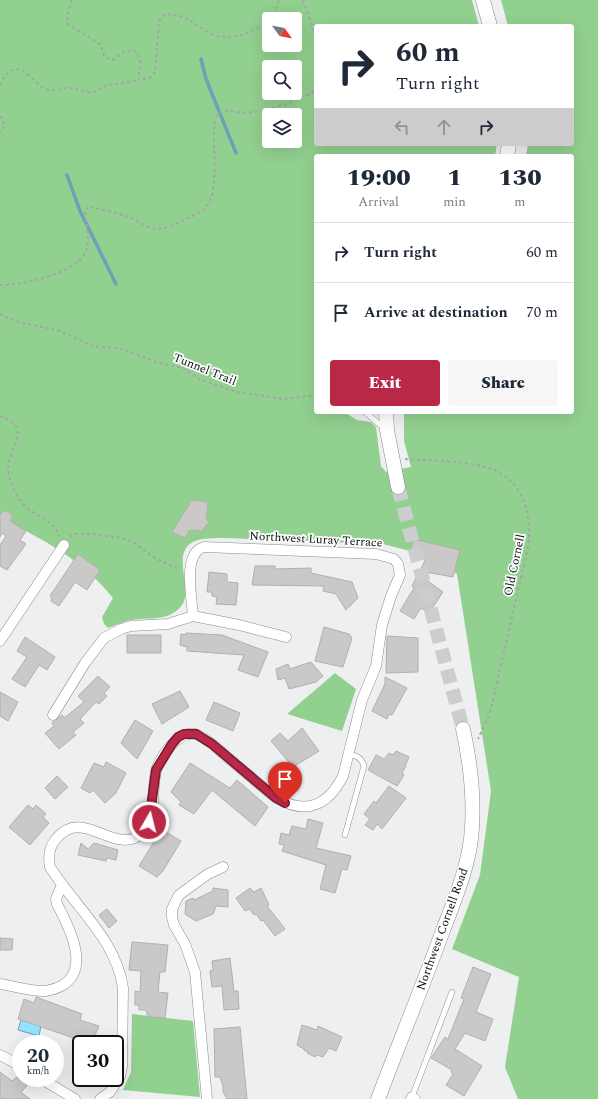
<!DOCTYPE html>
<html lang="en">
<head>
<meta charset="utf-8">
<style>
	body { margin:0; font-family:Spectral,serif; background:#f6f6f7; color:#1f2937; height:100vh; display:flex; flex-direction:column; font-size:15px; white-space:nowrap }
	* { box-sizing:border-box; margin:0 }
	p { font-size:13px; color:#747a83 }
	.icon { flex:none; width:22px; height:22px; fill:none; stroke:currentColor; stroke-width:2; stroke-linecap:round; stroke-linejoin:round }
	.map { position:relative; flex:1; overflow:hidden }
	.details { position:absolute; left:314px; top:154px; width:260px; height:260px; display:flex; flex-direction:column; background:#fff; border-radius:4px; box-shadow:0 4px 16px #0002 }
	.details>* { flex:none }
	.hud { position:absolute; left:314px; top:24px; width:260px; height:122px; border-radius:4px; box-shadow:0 4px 16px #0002; background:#fff; color:#1f2937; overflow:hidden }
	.needle { width:26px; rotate:123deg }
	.buttons { position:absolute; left:262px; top:12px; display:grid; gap:8px }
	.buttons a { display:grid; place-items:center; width:40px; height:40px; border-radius:4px; background:#fff; box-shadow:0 4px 16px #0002; font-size:20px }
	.speed { position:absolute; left:12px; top:1035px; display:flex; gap:8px; font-size:20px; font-weight:700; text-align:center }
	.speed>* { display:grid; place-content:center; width:52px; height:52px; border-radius:50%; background:#fff; box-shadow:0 4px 16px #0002; line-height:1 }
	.speed small { font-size:10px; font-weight:400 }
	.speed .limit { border:2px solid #111; border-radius:6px; background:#fff; color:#111 }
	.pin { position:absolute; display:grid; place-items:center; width:34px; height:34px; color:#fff; margin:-41px -17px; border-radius:50% 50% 50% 0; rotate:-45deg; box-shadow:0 0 4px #0007 }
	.pin .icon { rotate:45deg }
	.me { position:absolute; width:44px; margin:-22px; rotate:8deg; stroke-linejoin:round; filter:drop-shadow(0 0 3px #0008) }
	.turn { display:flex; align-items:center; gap:14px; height:84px; padding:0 16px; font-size:18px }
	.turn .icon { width:52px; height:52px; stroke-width:2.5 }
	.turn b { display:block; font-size:28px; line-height:34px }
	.lanes { display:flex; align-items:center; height:38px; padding:0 16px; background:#0003; justify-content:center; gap:20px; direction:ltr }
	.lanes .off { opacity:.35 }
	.eta { display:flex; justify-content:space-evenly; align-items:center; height:68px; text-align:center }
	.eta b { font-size:24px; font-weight:800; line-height:28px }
	.button { display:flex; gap:8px; margin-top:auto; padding:8px 16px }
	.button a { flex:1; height:46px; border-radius:4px; background:#ba2847; color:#fff; font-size:16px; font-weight:800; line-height:46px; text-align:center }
	.button a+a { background:#f6f6f7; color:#1f2937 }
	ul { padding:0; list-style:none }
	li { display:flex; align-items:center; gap:12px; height:60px; padding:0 16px; border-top:1px solid #e0e1e3 }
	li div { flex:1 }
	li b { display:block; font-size:15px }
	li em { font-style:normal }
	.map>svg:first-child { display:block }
</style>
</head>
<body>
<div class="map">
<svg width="598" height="1099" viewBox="0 0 598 1099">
	<rect width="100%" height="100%" fill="#eeeff1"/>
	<path fill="#92d08f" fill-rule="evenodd" d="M0,0H472L479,26H316V144H497L495,156H316V412H344L357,420L371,422L376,427L381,466L386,472L411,467L404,441V412H572V156H526L528,144H572V26H508L501,0H598V1099H518L505,1067L519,977L452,949L480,875L491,791L457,574L433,557L383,544L223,538C216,538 209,538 202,539C165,546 195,587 182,605C169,622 150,617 131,620C124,621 116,625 108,628L104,624L102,617L113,598C80,557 44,541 0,517ZM269,19H295V45H269ZM269,67H295V93H269ZM269,115H295V141H269Z
		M335,673L356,689L342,731L287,714Z
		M132,1014L193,1021L200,1097L123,1090L131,1072Z"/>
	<path fill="#92e3ff" stroke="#6aa3b7" d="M21,1020L41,1026L39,1036L18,1030Z"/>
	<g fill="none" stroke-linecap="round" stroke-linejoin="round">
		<path stroke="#6aa3b7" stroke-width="3.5" d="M201,59L206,79L236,153
			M67,175L80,211L116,284"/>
	</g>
	<path fill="#cac9c8" stroke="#b1b0ae" d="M192,500L208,502L206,519L209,522L202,531L190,530L185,538L172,532Z
		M5,510L13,516L10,521L26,531L20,540L26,544L7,570L0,566V545L6,536L2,533L0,537V515Z
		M413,539L460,550L453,577L420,571L426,558L410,555Z
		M78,554L100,570L87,590L75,582L59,606L51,601L52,598L50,596Z
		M255,566H275V569L311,568V573L352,582L358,598L346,610L336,594L323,591L324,586L252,585Z
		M209,572L227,574V582L238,583L236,605L216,604L217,597L212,596V592H207Z
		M418,574L443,592L429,613L421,608L414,619L400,611L414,588L412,586Z
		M324,627L349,634L352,638L343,667L315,661Z
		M186,633L222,635L268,652L258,677L238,670L244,655L187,651V647L180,645L181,634L186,635Z
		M127,635H161V653H127Z
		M387,636L418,638V672L386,673Z
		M25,637L55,657L47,670L39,665L25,687L12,679L27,657L17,651Z
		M311,662L323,676L316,682L289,689L285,678L278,680L276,669L288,664L290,669Z
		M98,676L110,687L104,693L107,696L99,704L96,702L80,719L84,723L73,732L76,735L59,749L45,733L54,726L52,723L62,715L64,718L84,702L78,696Z
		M385,677L407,688L392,715L389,714L387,719L372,711L385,684Z
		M180,691L189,707L162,724L152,704Z
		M0,692L18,702L8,721L0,716Z
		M214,702L240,713L233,731L206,720Z
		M135,720L153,731L137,759L121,743Z
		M302,728L319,751L293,767L271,741L280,733L288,741Z
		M396,751L409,757L405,766H406L402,773L404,775L397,786L368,770L376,755L384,759L389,753L393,755Z
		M106,762L126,773L116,793L105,803L93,790L90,793L81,788L94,763L104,767Z
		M190,763L230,788L237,780L268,807L255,826L212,790L194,814L179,805L181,802L171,792Z
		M57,776L68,787L55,799L45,788Z
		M389,786L406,798L382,829L377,824L373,830L365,825L370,819L364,814L374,801L376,803Z
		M28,805L33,809L36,805L46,814L43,817L49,823L30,845L9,827Z
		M308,819L323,823L316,848L351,856L347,870L342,869L335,893L320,889L326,865L282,851L284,845L279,844L281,833L289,835L292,826L306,829Z
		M164,831L181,841L163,871L157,877L139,866L157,837L159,839Z
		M81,843L88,849L94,843L118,850L116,860L107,858L106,861L78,855Z
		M213,888L228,890V907L216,906L213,914L196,921L185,914L186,901L193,898L194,900L213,891Z
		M250,888L254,892L261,888L269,905L267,906L285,929L275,936L263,920L261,921L257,915L253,914L250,909L245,911L236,898Z
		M107,909L117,921L109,928L99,915Z
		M0,938L13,939L12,950H0Z
		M132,942L168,945L165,972H160L158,992L168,993L165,1018L150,1017V1015H147L146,1010H139V1005H135V991L140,992L141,971L129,970Z
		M230,958L234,991H238L239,1009L224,1010L222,986L212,987L210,971L213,970L212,961Z
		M473,967L491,974L476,1012L493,1019L485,1041L465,1033L455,1049L482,1066L464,1096L446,1085L453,1074L451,1072L452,1070L431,1058L445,1037L448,1039L464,999L461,998Z
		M36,997L82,1014L80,1020L99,1026L91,1044L18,1019L24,999L34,1003Z
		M302,1025L317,1030L318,1026L342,1037L336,1051L329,1048L323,1057L317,1055L315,1057L307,1053L308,1052L304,1050V1049L297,1045Z
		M240,1027L247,1099H227L223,1092V1086L220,1077H215L214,1029Z
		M0,1072L12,1081L17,1077L25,1083L27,1086L21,1092L30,1099H0Z"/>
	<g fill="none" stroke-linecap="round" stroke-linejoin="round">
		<path stroke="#cccdcf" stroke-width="14" stroke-dasharray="14 7" stroke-linecap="butt" d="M398,487L463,729"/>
		<g stroke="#8a8b8c" stroke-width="6">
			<path id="lane" d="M365,412L384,428
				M345,835L364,766C361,757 357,756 348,754
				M412,1097L452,992"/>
		</g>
		<g stroke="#8a8b8c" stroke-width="11">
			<path id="street" d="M0,641L64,545
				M53,715L85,663L104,638L121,629L131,626L168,624L193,616L239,625L286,637
				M0,984C14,986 31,992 46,991C52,990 58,988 63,985C91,968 68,925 57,904L56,899L62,885
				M0,1055L21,1066
				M40,1078L75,1099
				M100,1099L110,1092L120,1076L122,1067L123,988C116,939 75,907 50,867C48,857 49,847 56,839C81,808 109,849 135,838C158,828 151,791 156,771C160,757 180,727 198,735C208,739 218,749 227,757C243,770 259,784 276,798C306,815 328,806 343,776L362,700L376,666L382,625L391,596L400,575L398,564L394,559L376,554L204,547C182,553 192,597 193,616
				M207,1099L195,972L185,944L174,925L172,917V909L179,895L208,874L223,867
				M411,1099L412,1097L415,1099"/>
		</g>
		<g stroke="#8a8b8c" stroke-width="15">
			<path id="secondary" d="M483,0L490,26
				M507,156L509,144
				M386,412L387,430L398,487
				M378,1099C399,1043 422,988 442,933C455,899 470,864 472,828C474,795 470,761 463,729"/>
		</g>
		<path stroke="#a4a5a7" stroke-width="2" stroke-dasharray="3 3" stroke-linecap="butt" d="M72,0L67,16L68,24L101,45C103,54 104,58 113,60L124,52L133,50C145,60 138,67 139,80L150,78L155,72L159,21L165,14C189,16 189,21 208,32C229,44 252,33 269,20
			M303,0L316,36
			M270,19L273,17L279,0
			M0,85C19,48 32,87 49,90C56,91 64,88 71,88C78,89 85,92 92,93L105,86L139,80
			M0,116L5,125L0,133
			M0,285C22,285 82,273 87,248C89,237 86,222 85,211L90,206C104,211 120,213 134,219C142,223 149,229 159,229C167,229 176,223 184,220C191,216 200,214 205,208C224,189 207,125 218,114C226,107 237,114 247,113C271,110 294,102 316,91
			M0,314L15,321L60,331L93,346L123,349L156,362L183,368L199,379L237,392L284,399L316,395
			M0,416C38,429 2,453 9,476C12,487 17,498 25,506C36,517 54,520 59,536
			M405,459C431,461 460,460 485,467C522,476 533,513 528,547L490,713L478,739
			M70,537L73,534H90L122,538L133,542L155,558L180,570"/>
		<use href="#lane" stroke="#fff" stroke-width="5"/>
		<use href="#street" stroke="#fff" stroke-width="10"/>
		<use href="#secondary" stroke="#fff" stroke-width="14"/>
	</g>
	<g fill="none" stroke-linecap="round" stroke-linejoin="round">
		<g stroke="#791a2e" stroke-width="10">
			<path id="route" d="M149,822L156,770L172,744L178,737L184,734H196L212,744L276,798L285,803"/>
		</g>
		<use href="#route" stroke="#ba2847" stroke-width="7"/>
	</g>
	<g text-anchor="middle" stroke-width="3.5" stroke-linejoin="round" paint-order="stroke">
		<g font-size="12" fill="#0d0e0e" stroke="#fcfdfe">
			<text transform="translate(205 369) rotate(22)" y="4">Tunnel Trail</text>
			<text transform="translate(316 539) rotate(3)" y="4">Northwest Luray Terrace</text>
			<text transform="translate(514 565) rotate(-78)" y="4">Old Cornell</text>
			<text transform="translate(442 929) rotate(-70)" y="4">Northwest Cornell Road</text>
		</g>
	</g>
</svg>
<div class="buttons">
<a><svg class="needle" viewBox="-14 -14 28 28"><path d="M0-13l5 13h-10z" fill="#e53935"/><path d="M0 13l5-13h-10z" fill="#747a83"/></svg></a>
<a><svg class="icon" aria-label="search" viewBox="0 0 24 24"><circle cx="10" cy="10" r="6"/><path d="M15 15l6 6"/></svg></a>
<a><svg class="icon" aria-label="layers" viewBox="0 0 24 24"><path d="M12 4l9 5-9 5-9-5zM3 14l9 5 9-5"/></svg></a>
</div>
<div class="speed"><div>20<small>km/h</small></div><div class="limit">30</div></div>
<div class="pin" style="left:285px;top:803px;background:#d93025"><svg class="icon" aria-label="arrive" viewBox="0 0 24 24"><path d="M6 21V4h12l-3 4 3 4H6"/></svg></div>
<svg class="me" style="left:149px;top:822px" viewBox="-20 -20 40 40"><circle r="17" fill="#ba2847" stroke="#fff" stroke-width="3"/><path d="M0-11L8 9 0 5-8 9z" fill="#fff"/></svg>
<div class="hud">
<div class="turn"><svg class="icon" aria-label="right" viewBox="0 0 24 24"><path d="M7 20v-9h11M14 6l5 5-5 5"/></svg><div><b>60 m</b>Turn right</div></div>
<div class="lanes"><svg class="icon off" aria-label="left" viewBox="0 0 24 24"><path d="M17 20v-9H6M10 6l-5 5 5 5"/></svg><svg class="icon off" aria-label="ahead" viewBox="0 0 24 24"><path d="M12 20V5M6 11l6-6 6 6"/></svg><svg class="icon" aria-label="right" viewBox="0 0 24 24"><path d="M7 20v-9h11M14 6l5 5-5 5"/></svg></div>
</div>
<section class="details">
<div class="eta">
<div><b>19:00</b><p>Arrival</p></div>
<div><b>1</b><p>min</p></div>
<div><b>130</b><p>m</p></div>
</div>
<ul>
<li><svg class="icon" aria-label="right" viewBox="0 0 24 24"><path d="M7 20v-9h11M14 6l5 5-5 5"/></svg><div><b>Turn right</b></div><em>60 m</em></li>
<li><svg class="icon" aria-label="arrive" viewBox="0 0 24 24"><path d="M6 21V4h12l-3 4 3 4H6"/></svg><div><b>Arrive at destination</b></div><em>70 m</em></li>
</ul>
<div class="button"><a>Exit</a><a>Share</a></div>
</section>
</div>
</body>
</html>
